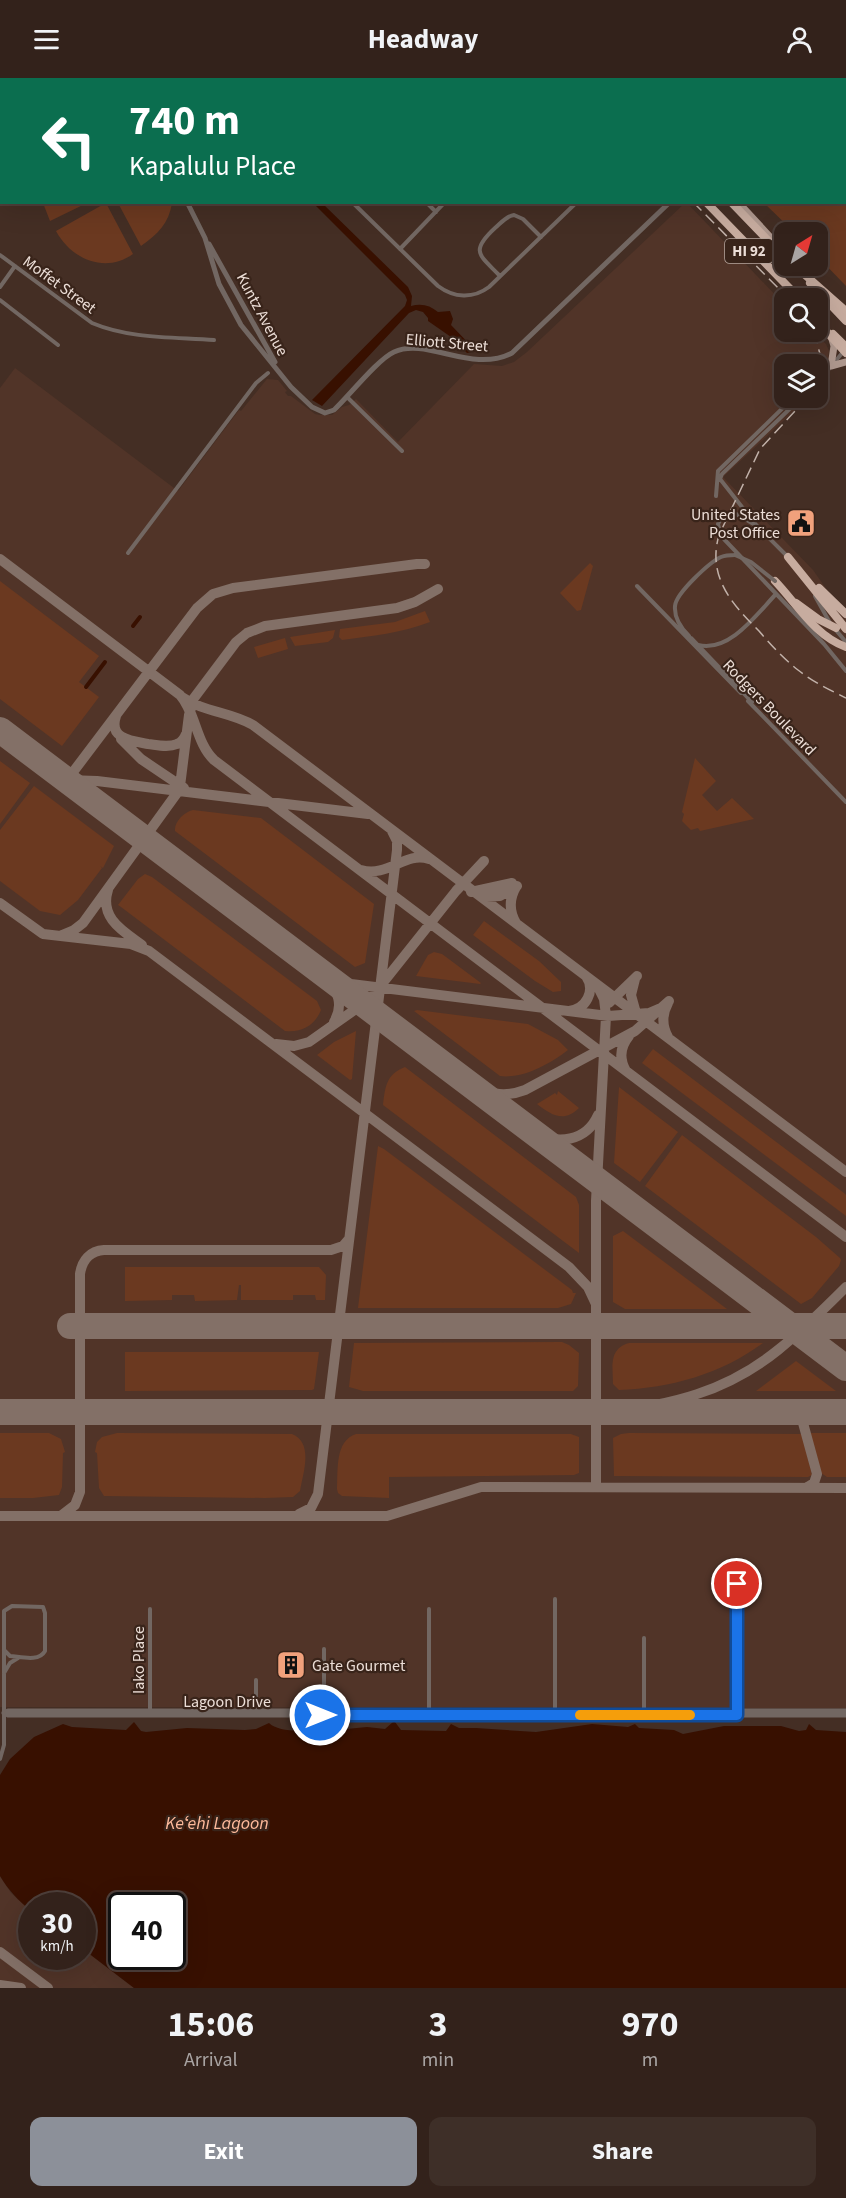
<!DOCTYPE html>
<html lang="en">
<head>
<meta charset="utf-8">
<style>
	body { margin:0; font-family:"Source Sans 3",sans-serif; background:#3e2f28; color:#f1f3f6; height:100vh; display:flex; flex-direction:column; font-size:22px; white-space:nowrap }
	* { box-sizing:border-box; margin:0 }
	p { font-size:20px; color:#a9a4a3 }
	.icon { flex:none; width:33px; height:33px; fill:none; stroke:currentColor; stroke-width:2; stroke-linecap:round; stroke-linejoin:round }
	.map { position:relative; height:1910px; overflow:hidden }
	.details { display:flex; flex-direction:column; background:#33221b; flex:1 }
	.details>* { flex:none }
	.banner { position:absolute; left:0px; top:0px; width:846px; height:126px; box-shadow:0 6px 24px #0002,0 0 0 2px #4e3f3a; background:#0b6e4f; color:#fff; overflow:hidden }
	.needle { width:39px; rotate:37deg }
	.buttons { position:absolute; left:774px; top:144px; display:grid; gap:12px }
	.buttons a { display:grid; place-items:center; width:54px; height:54px; border-radius:12px; background:#33221b; box-shadow:0 6px 24px #0002,0 0 0 2px #4e3f3a; font-size:30px }
	.speed { position:absolute; left:18px; top:1814px; display:flex; gap:12px; font-size:30px; font-weight:700; text-align:center }
	.speed>* { display:grid; place-content:center; width:78px; height:78px; border-radius:50%; background:#33221b; box-shadow:0 6px 24px #0002,0 0 0 2px #4e3f3a; line-height:1 }
	.speed small { font-size:15px; font-weight:400 }
	.speed .limit { border:3px solid #111; border-radius:9px; background:#fff; color:#111 }
	.pin { position:absolute; display:grid; place-items:center; width:51px; height:51px; color:#fff; margin:-26px; border:3px solid #fff; border-radius:50%; box-shadow:0 2px 6px #0007 }
	.me { position:absolute; width:66px; margin:-33px; rotate:90deg; stroke-linejoin:round; filter:drop-shadow(0 0 4px #0008) }
	.turn { display:flex; align-items:center; gap:21px; height:126px; padding:0 30px; font-size:27px }
	.turn .icon { width:78px; height:78px; stroke-width:2.5 }
	.turn b { display:block; font-size:42px; line-height:51px }
	.eta { display:flex; justify-content:space-evenly; align-items:center; height:102px; text-align:center }
	.eta b { font-size:36px; font-weight:700; line-height:42px }
	.action { display:flex; gap:12px; margin-top:auto; padding:12px 30px }
	.action a { flex:1; height:69px; border-radius:12px; background:#8c9099; color:#fff; font-size:24px; font-weight:700; line-height:69px; text-align:center }
	.action a+a { background:#3e2f28; color:#f1f3f6 }
	header { display:flex; justify-content:space-between; align-items:center; height:78px; padding:0 30px; background:#33221b; font-size:27px; font-weight:700 }
	.map>svg:first-child { display:block }
</style>
</head>
<body>
<header><svg class="icon" aria-label="menu" viewBox="0 0 24 24"><path d="M4 6h16M4 12h16M4 18h16"/></svg>Headway<svg class="icon" aria-label="person" viewBox="0 0 24 24"><circle cx="12" cy="8" r="4"/><path d="M4 21q1-7 8-7t8 7"/></svg></header>
<div class="map">
<svg width="846" height="1910" viewBox="0 0 846 1910">
	<rect width="100%" height="100%" fill="#442e24"/>
	<path fill="#513428" d="M685,125H687L784,226V254H813L826,266L829,273L828,283L823,292L829,299L818,310V286H784V320H808L723,399L813,492L846,539V1630L0,1629V310L15,290L178,413L239,332L241,333L267,301L278,302L287,313L285,314L288,318H291L315,336L320,337H332L342,329L349,327L356,321L398,364L474,286L502,288L514,284L527,274Z
		M0,1798L11,1815L31,1833L32,1878H82L83,1871L134,1910H0Z"/>
	<path fill="#6b3920" d="M665,0H846V208L818,179V154H794L764,125L844,124V2Z
		M43,125V124L87,125L50,143Z
		M118,125L172,124V125C169,145 158,156 141,168Z
		M104,126L107,127L133,176C105,196 71,181 56,153Z
		M590,485L593,488L581,532L577,533L560,515Z
		M0,503L99,578L79,604L99,619L62,668L0,621Z
		M425,533L430,544C401,555 372,558 342,562L339,559L340,551L395,544Z
		M335,552L333,560L328,564L295,568L290,559Z
		M285,560L288,571L258,580L254,569Z
		M695,680L716,703L702,717L717,733L732,720L754,741L700,753L698,750L691,752L682,743L684,736L682,734Z
		M0,683L30,705L0,746Z
		M34,708L114,768L103,790L100,788L102,790L78,822L60,837L40,833L0,803V752Z
		M193,732L261,740L374,826L365,885L355,889L175,753C174,744 184,734 193,732Z
		M145,796L152,799L317,923L321,932C315,947 302,955 285,953L121,829L118,827L138,801Z
		M484,843L539,883L561,904V913L553,914L535,903L473,857Z
		M434,874L442,876L481,905L480,906L416,898L428,877Z
		M417,932L528,946L558,962L568,972C550,986 523,1001 500,998L414,933Z
		M356,953L352,1001L350,1002L317,977L334,964Z
		M653,971L844,1115L846,1117V1138L642,985Z
		M405,989L576,1119L579,1127V1175L383,1027C385,1010 386,996 405,989Z
		M619,1009L678,1054L640,1104L614,1085Z
		M558,1013L579,1030C564,1045 551,1037 537,1026L555,1015L557,1017Z
		M682,1057L816,1159L840,1180L841,1182L839,1188L812,1220L801,1226L645,1108Z
		M378,1068L384,1071L572,1212L573,1215H576L571,1226L558,1230H358Z
		M623,1153L727,1231H625L613,1224V1158Z
		M125,1189H319L326,1197L325,1222H316L315,1217H293V1222H241V1207H239L237,1222L195,1223L194,1217H172V1222L125,1223Z
		M562,1264L569,1267L579,1275L578,1308L573,1313H363L349,1309L354,1265Z
		M629,1265H763C721,1296 671,1310 619,1312L613,1306C613,1289 608,1271 629,1265Z
		M125,1274H319L314,1311L312,1312L125,1313Z
		M796,1283L836,1313H756Z
		M0,1355H49L61,1361L65,1374L63,1375L62,1409L59,1417L33,1420H0Z
		M117,1355L292,1356C314,1365 303,1395 300,1413L293,1419L265,1420L104,1418L99,1410L97,1375L95,1374L97,1364L102,1359Z
		M629,1355L802,1356L812,1397L808,1399L614,1398L613,1360L621,1356Z
		M809,1355H846V1399H827L821,1395Z
		M356,1356H571L579,1359V1395L574,1397L389,1399V1420L342,1418L338,1415L337,1411C338,1391 335,1363 356,1356Z"/>
	<path fill="#381000" fill-rule="evenodd" d="M313,125H322L408,209L412,218L411,228C421,225 430,227 438,234L450,233L453,241L451,247L476,273L467,275L451,259L428,243V240L423,234L416,232L409,235L322,328L312,322L405,228L407,222L405,217Z
		M134,1644L141,1653L146,1654L187,1650L245,1652L256,1651L269,1645C280,1656 316,1654 329,1647L332,1651L336,1652L367,1649L385,1651L393,1644H395L401,1652L446,1653L451,1646L459,1650H476L536,1654L592,1646L628,1649L635,1646L639,1650L674,1652L683,1656L724,1648H781L799,1653L806,1652L809,1646L816,1652L846,1654V1910H134L83,1871L82,1827H32L31,1833C19,1823 8,1812 0,1798V1697L10,1681L34,1659L63,1646L72,1649L126,1652ZM122,1827H172V1878H122Z"/>
	<g fill="none" stroke-linecap="round" stroke-linejoin="round">
		<path stroke="#381000" stroke-width="4" d="M133,548L140,539
			M86,609L105,584"/>
		<path stroke="#837067" stroke-width="10" d="M0,481L180,617C196,635 196,665 214,682L846,1159
			M182,619C203,634 231,634 253,647L846,1094
			M116,638C108,661 132,663 148,666C157,667 168,670 177,666C182,664 184,661 186,656
			M121,661L141,681L184,710
			M67,702L197,530L213,516L233,510L417,486H425
			M67,702L97,703L368,736
			M361,792C388,800 405,773 429,781
			M516,809C509,821 509,833 516,845
			M108,812C99,840 123,853 142,867
			M471,814L512,805
			M482,819L500,818L517,808
			M0,825L43,856L131,866L149,873L569,1189L588,1209L596,1226
			M62,857L74,852L83,845L177,715L180,708L189,637L194,620L236,564L247,555L265,548L397,530L415,524L438,511
			M322,894L337,903L351,906L608,938L649,935L663,929
			M326,899C338,913 344,927 334,944
			M635,901L631,917L636,935
			M609,925L637,898
			M668,925C662,936 662,948 668,959
			M569,933C586,931 596,913 586,898
			M276,966L294,968L309,964L370,921L456,813L484,783
			M626,993C619,981 620,969 629,958
			M467,1004C486,1016 504,1020 525,1012L635,953L669,923
			M534,1054C557,1067 586,1064 598,1037
			M607,1334C671,1327 726,1314 778,1272C802,1253 824,1231 846,1209
			M800,1334L817,1396L814,1405L806,1410
			M596,1409V1123L606,938L604,921L598,909
			M299,1436L311,1430L318,1416L397,772V763L392,753
			M62,1437L75,1427L80,1414V1196C82,1182 90,1173 104,1172H331L343,1168L349,1161
			M0,1438H387L481,1409L846,1410
			M0,1874L48,1910
			M0,1907L21,1910"/>
		<path stroke="#837067" stroke-width="26" d="M0,652L846,1290
			M70,1248H846
			M0,1334H846"/>
		<path stroke="#726762" stroke-width="4" d="M225,0L226,2
			M393,0L394,2
			M444,0L446,2
			M605,0L606,2
			M114,2L116,0
			M233,2L235,0
			M0,83L2,82
			M352,124L438,208C454,220 473,221 489,209L577,124
			M426,124L436,134
			M400,171L445,124
			M0,177L92,245C130,261 173,259 214,262
			M500,198C480,177 469,174 495,150C501,145 506,138 514,137L523,141L541,159
			M0,209L15,188
			M0,222L58,267
			M818,304L843,274
			M347,319L402,373
			M716,418L718,393L793,320
			M756,447C744,442 737,431 723,437L718,446L721,458L824,566L846,593
			M128,475L256,305L268,295
			M788,479L757,448L720,401L722,396L801,320
			M637,508L741,615
			M815,518L830,545
			M835,551L846,564
			M689,558C680,549 674,540 675,528C676,515 710,484 721,479C726,477 730,477 735,477
			M698,567C729,575 757,536 776,516
			M748,623L846,724
			M737,1506V1633
			M555,1521V1633
			M150,1531V1633
			M4,1595L10,1585L18,1580
			M256,1633V1602
			M324,1633V1571
			M429,1633V1531
			M644,1633V1560
			M0,1681L4,1667V1533L12,1528L43,1529L45,1535V1573C39,1584 22,1579 10,1578L4,1572"/>
		<path stroke="#726762" stroke-width="5" d="M123,0L124,2
			M187,124L205,160L219,206L241,247L291,309L312,329L325,335L334,332C348,319 378,281 394,274C427,259 472,296 512,275L670,124
			M209,166L275,284
			M4,1635L8,1637H846
			M4,1635L8,1633H846"/>
		<path stroke="#af988e" stroke-width="7" d="M646,0L647,2
			M738,124L784,174
			M831,258L834,268L831,288
			M831,288L846,284"/>
		<path stroke="#c7ac9f" stroke-width="8" d="M615,0L616,2
			M639,0V2
			M706,124L799,220
			M731,124L784,179
			M810,205L846,243
			M833,256L846,269
			M788,479L846,551
			M775,503C797,526 815,558 846,569
			M819,510L846,536"/>
		<path stroke="#c2b2aa" stroke-width="1.5" stroke-dasharray="12 6" stroke-linecap="butt" d="M603,0L604,2
			M693,124L788,220
			M814,254L820,276L818,302
			M807,320L760,371L719,457C707,499 732,526 759,553C771,567 784,581 798,592C813,604 830,612 846,620"/>
		<path stroke="#726762" stroke-width="4" d="M735,477L751,484L775,503
			M691,560L752,624"/>
		<path stroke="#c7ac9f" stroke-width="8" d="M795,188L846,233
			M818,244L846,275
			M796,525L818,541L836,550"/>
	</g>
	<g fill="none" stroke-linecap="round" stroke-linejoin="round">
		<g stroke="#114b97" stroke-width="15">
			<path id="route" d="M320,1637H737V1506"/>
		</g>
		<use href="#route" stroke="#1a73e8" stroke-width="10"/>
		<path stroke="#f59e0b" stroke-width="10" d="M580,1637H690"/>
	</g>
	<defs>
		<g id="civic-square" transform="scale(1.5)"><rect x="-9" y="-9" width="18" height="18" rx="4" fill="#f1a17c" stroke="#39241a"/><path d="M-.6-6.5H3V-4.5H.6V-3L4-1V1h2V6H-6V1h2V-1L-.6-3ZM-1.2 2.5V6h2.4V2.5Z" fill="#111"/></g>
		<g id="building-square" transform="scale(1.5)"><rect x="-9" y="-9" width="18" height="18" rx="4" fill="#f1a17c" stroke="#39241a"/><path d="M-4-6H4V6H1V3H-1V6H-4ZM-2.5-4.3h1.7v1.8h-1.7ZM.8-4.3h1.7v1.8H.8ZM-2.5-1h1.7V.8h-1.7ZM.8-1h1.7V.8H.8Z" fill="#111"/></g>
	</defs>
	<g fill-rule="evenodd">
		<use href="#civic-square" x="801" y="445"/>
		<use href="#building-square" x="291" y="1587"/>
	</g>
	<g text-anchor="middle" stroke-width="4.5" stroke-linejoin="round" paint-order="stroke">
		<rect fill="#39241a" stroke="#b6a69e" stroke-width="1.5" x="725" y="161" width="48" height="24" rx="4.5"/>
		<g font-size="15" font-weight="bold" fill="#ecded7">
			<text x="749" y="178">HI 92</text>
		</g>
		<g font-size="16" fill="#ecded7" stroke="#39241a">
			<text transform="translate(60 206) rotate(36)" y="6">Moffet Street</text>
			<text transform="translate(263 236) rotate(62)" y="6">Kuntz Avenue</text>
			<text transform="translate(447 264) rotate(5)" y="6">Elliott Street</text>
			<text transform="translate(770 629) rotate(46)" y="6">Rodgers Boulevard</text>
			<text transform="translate(138 1582) rotate(-90)" y="6">Iako Place</text>
			<text x="227" y="1629">Lagoon Drive</text>
		</g>
		<g font-size="16" fill="#ecded7" stroke="#39241a" text-anchor="end">
			<text x="780" y="442">United States<tspan x="780" dy="18">Post Office</tspan></text>
			<text x="312" y="1593" text-anchor="start">Gate Gourmet</text>
		</g>
		<g font-size="18" font-style="italic" fill="#feba9b" stroke="#39241a">
			<text x="217" y="1751">Keʻehi Lagoon</text>
		</g>
	</g>
</svg>
<div class="buttons">
<a><svg class="needle" viewBox="-14 -14 28 28"><path d="M0-13l5 13h-10z" fill="#e53935"/><path d="M0 13l5-13h-10z" fill="#a9a4a3"/></svg></a>
<a><svg class="icon" aria-label="search" viewBox="0 0 24 24"><circle cx="10" cy="10" r="6"/><path d="M15 15l6 6"/></svg></a>
<a><svg class="icon" aria-label="layers" viewBox="0 0 24 24"><path d="M12 4l9 5-9 5-9-5zM3 14l9 5 9-5"/></svg></a>
</div>
<div class="speed"><div>30<small>km/h</small></div><div class="limit">40</div></div>
<div class="pin" style="left:737px;top:1506px;background:#d93025"><svg class="icon" aria-label="arrive" viewBox="0 0 24 24"><path d="M6 21V4h12l-3 4 3 4H6"/></svg></div>
<svg class="me" style="left:320px;top:1637px" viewBox="-20 -20 40 40"><circle r="17" fill="#1a73e8" stroke="#fff" stroke-width="3"/><path d="M0-11L8 9 0 5-8 9z" fill="#fff"/></svg>
<div class="banner">
<div class="turn"><svg class="icon" aria-label="left" viewBox="0 0 24 24"><path d="M17 20v-9H6M10 6l-5 5 5 5"/></svg><div><b>740 m</b>Kapalulu Place</div></div>
</div>
</div>
<section class="details">
<div class="eta">
<div><b>15:06</b><p>Arrival</p></div>
<div><b>3</b><p>min</p></div>
<div><b>970</b><p>m</p></div>
</div>
<div class="action"><a>Exit</a><a>Share</a></div>
</section>
</body>
</html>
